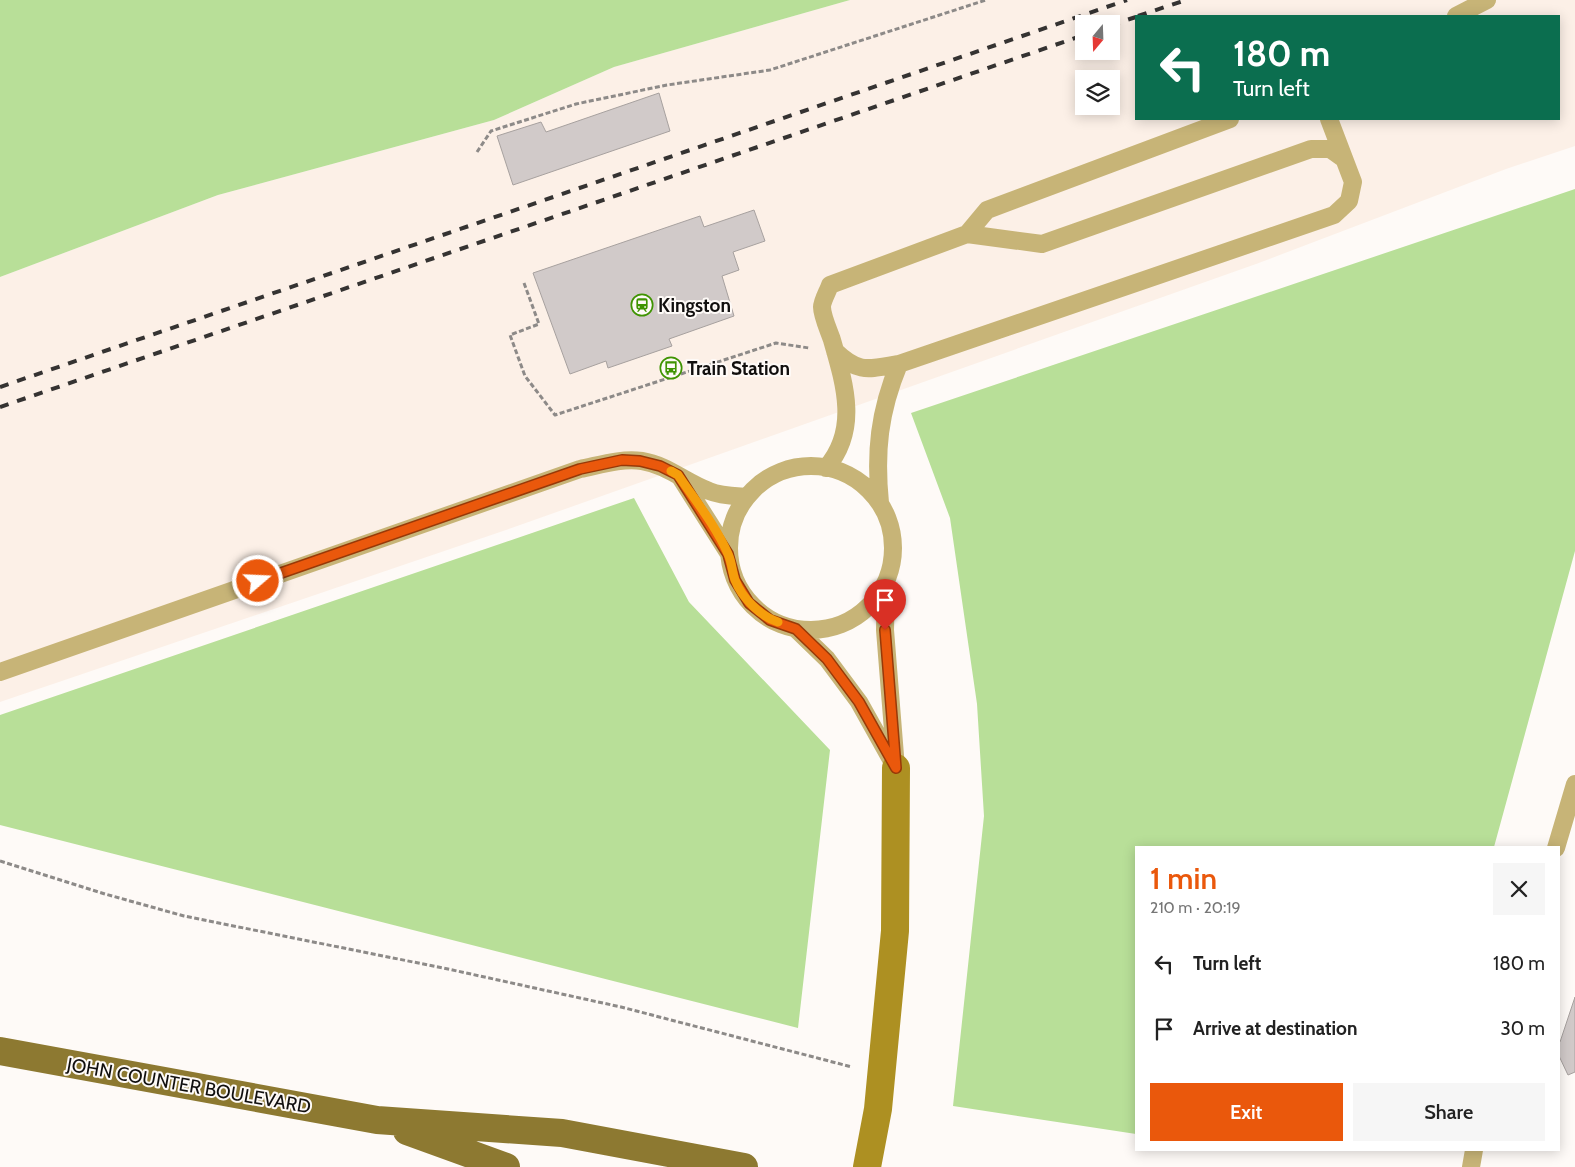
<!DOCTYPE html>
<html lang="en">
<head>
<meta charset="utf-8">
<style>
	body { margin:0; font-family:Cabin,sans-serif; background:#f6f6f6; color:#222; height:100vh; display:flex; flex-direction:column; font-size:19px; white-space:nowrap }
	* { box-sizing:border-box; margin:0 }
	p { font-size:16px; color:#767676 }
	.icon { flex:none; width:28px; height:28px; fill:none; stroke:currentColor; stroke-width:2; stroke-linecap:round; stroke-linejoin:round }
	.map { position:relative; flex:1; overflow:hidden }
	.details { position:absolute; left:1135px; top:846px; width:425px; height:305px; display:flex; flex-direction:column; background:#fff; border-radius:0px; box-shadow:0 2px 12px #0003 }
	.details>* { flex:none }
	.top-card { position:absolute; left:1135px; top:15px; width:425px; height:105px; border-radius:0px; box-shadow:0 2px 12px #0003; background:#0b6e4f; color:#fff; overflow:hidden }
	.needle { width:32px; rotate:199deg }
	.tools { position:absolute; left:1075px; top:15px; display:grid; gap:10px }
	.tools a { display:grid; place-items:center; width:45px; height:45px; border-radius:0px; background:#fff; box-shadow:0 2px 12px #0003; font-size:25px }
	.pin { position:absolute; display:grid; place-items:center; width:42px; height:42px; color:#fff; margin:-51px -21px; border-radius:50% 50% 50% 0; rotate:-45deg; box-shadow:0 0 5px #0007 }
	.pin .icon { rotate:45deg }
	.me { position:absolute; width:55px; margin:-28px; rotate:71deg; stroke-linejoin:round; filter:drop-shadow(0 0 4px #0008) }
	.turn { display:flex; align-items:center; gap:18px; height:105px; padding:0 15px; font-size:22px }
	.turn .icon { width:65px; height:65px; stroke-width:2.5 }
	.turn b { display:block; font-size:35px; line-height:42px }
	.round { display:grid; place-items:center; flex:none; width:52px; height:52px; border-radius:0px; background:#f6f6f6 }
	.summary { display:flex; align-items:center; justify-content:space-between; height:85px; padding:0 15px }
	h1 { font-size:30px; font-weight:600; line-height:38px; color:#ea580c }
	.action { display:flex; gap:10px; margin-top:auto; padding:10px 15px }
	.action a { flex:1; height:58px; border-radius:0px; background:#ea580c; color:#fff; font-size:20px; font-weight:600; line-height:58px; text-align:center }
	.action a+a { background:#f6f6f6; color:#222 }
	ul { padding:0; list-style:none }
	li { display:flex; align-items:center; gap:15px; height:65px; padding:0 15px }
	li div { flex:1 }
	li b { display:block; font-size:19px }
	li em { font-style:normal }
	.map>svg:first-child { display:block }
</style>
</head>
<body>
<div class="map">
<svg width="1575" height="1167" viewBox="0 0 1575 1167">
	<rect width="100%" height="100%" fill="#fefaf7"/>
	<path fill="#fcf0e7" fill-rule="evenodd" d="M850,0H1575V146L1506,169L1256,264L506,530L0,702V277L218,195L494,120L614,67ZM1136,16H1559V119H1136ZM1084,24H1111V51H1084ZM1084,79H1111V106H1084Z"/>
	<path fill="#b8df98" d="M0,0H850L614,67L494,120L218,195L0,277Z
		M1575,189V551L1494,847L1136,848V1134L953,1106L984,816L977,704L950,518L911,413Z
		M634,498L689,602L830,750L798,1028L0,825V715Z"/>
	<path fill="#d1cac9" stroke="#a7a19f" d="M659,93L670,131L513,185L497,136L541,122L546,132Z
		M754,210L765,241L733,252L739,270L722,276L734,316L669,339L672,346L608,368L606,361L570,374L533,273L700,216L704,227Z
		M1575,997V1072L1568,1075L1559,1056V1043L1560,1042Z"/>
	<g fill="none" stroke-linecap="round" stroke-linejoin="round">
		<path stroke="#8d8a88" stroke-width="3" stroke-dasharray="5 2.5" stroke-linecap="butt" d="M477,152L491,131L576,104L667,85L770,70L986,0
			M524,283L539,324L510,335L525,376L555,415L776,343L809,348
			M0,861L105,894L184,916L448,969L621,1007L852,1067"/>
		<path stroke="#c7b477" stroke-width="18" d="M1456,16L1487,0
			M967,234L987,210L1230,119
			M835,351C859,374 868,369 899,364L1334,215L1349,201L1353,182L1329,119
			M729 548a82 82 0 1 1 164 0a82 82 0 1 1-164 0Z
			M826,468C859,430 845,385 832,340C829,331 822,316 822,307C822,301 828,291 830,285L967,234L1042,244L1311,149H1330L1344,159
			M680,477L729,554
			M880,503C875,452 879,412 899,364
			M886,583L885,630L896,768
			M796,629L827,659L859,702L893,763
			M0,672L580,469C600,465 621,458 642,461C667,465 685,482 709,491C721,496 734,496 747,497
			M1556,848L1575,784
			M1471,1167L1474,1150"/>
		<path stroke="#ad9022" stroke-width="28" d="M867,1167L878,1109L895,931L896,768"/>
		<path stroke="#8d7931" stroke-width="28" d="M0,1051L377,1120L562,1133L744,1167
			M407,1131L506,1167"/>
		<path stroke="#353332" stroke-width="4" stroke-dasharray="9 9" stroke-linecap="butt" d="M1138,16L1186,0
			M1111,25L1136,17
			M0,387L1127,0
			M0,407L1084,35"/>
	</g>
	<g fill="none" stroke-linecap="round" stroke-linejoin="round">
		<g stroke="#983908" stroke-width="12">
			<path id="route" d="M258,581L580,469L622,460L640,461L660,466L678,475L728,554L735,580L749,603L770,620L796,629L827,659L859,702L896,768L885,630"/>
		</g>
		<use href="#route" stroke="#ea580c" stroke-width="9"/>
		<path stroke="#f59e0b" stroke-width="9" d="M671,471L678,475C695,500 716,526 728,554C732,562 732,572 735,580C742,598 760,616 778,622"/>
	</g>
	<defs>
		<g id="station-ring" transform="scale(1.125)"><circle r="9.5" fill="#fefaf7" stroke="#3f9402" stroke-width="1.5"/><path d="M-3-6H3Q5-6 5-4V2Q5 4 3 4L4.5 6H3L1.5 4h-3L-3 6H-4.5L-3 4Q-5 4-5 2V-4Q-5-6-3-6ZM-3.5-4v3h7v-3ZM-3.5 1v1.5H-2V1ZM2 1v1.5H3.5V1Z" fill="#3f9402"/></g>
		<g id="bus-ring" transform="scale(1.125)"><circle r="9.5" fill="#fefaf7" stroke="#3f9402" stroke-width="1.5"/><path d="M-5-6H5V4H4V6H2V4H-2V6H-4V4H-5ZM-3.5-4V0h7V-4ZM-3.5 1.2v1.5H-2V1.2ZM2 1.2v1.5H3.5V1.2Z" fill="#3f9402"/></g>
	</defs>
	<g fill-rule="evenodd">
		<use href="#station-ring" x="642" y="305"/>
		<use href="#bus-ring" x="671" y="368"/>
	</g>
	<g text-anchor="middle" stroke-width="4" stroke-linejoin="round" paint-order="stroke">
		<g font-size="19" font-weight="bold" fill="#110f0e" stroke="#fefaf7" text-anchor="start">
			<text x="658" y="312">Kingston</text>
			<text x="687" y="375">Train Station</text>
		</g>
		<g font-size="19" fill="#110f0e" stroke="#fefaf7">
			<text transform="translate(189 1085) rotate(10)" y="7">JOHN COUNTER BOULEVARD</text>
		</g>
	</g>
</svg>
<div class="tools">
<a><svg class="needle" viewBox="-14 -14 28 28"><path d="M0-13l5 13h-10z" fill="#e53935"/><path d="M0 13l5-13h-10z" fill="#767676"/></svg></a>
<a><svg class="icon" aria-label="layers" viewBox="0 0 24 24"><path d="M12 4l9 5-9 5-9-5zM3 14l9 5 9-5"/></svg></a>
</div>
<div class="pin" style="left:885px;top:630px;background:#d93025"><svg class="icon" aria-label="arrive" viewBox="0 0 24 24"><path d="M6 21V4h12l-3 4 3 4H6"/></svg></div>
<svg class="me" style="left:258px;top:581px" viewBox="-20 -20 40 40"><circle r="17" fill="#ea580c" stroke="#fff" stroke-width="3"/><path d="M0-11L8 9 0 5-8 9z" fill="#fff"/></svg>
<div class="top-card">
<div class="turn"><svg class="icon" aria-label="left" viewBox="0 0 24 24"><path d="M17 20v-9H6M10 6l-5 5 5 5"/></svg><div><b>180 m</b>Turn left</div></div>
</div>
<section class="details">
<div class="summary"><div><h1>1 min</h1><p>210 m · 20:19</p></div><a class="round"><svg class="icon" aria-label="close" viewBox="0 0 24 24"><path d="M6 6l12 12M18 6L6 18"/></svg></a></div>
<ul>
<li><svg class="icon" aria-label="left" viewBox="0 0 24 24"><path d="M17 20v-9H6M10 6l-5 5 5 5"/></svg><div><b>Turn left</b></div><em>180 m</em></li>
<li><svg class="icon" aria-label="arrive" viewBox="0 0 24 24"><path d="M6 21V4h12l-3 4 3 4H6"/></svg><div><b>Arrive at destination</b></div><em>30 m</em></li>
</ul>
<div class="action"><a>Exit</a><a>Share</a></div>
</section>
</div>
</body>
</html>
